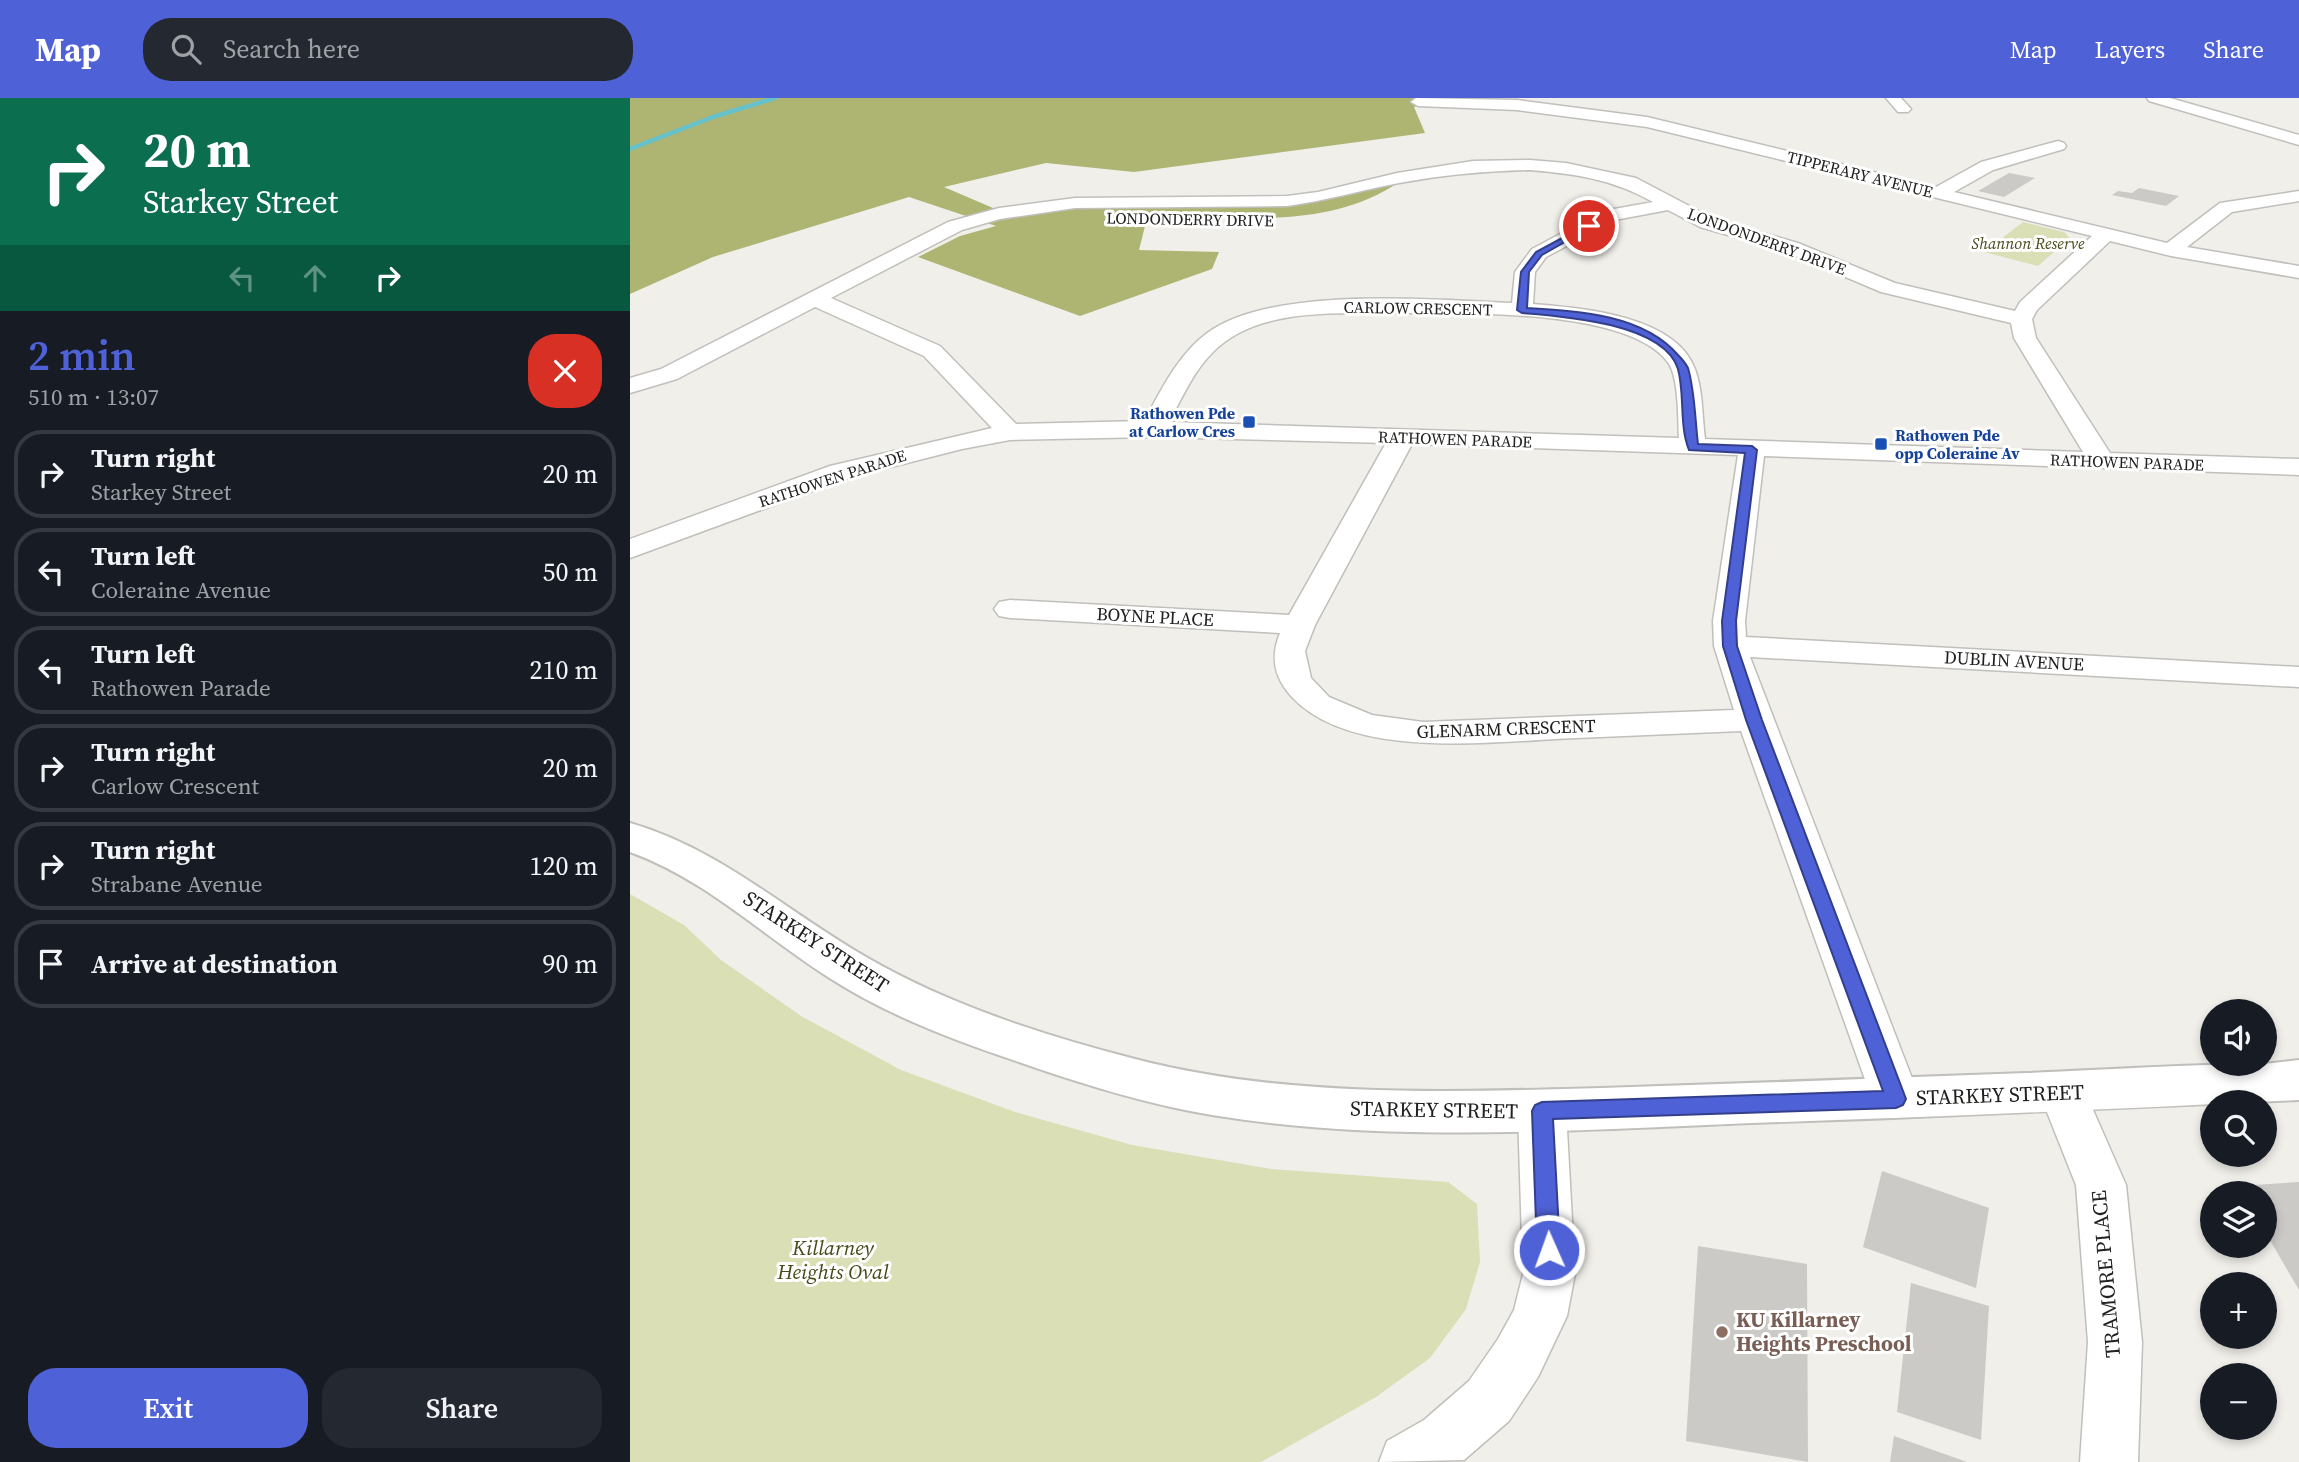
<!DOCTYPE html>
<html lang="en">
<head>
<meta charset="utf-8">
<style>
	body { margin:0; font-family:"Source Serif 4",serif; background:#242831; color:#f1f3f6; height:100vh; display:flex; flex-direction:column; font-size:26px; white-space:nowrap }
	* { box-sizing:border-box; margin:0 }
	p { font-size:23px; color:#9ea1a6 }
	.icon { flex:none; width:38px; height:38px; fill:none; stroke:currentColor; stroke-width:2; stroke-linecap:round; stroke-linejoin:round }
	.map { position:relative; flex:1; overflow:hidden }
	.sheet { display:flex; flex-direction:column; background:#171b24; width:630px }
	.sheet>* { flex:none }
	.guide { background:#0b6e4f; color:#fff; overflow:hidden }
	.buttons { position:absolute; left:1570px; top:901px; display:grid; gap:14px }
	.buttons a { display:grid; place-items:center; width:77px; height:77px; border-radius:50%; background:#171b24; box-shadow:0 4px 10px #0003; font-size:35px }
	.pin { position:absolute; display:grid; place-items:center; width:60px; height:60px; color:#fff; margin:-30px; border:4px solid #fff; border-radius:50%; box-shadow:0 2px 7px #0007 }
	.me { position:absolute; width:77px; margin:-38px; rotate:358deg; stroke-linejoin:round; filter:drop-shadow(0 0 5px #0008) }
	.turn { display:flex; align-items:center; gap:24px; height:147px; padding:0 28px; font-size:32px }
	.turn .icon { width:91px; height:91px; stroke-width:2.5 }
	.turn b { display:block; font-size:49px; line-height:60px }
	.lanes { display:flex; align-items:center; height:66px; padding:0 28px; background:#0003; justify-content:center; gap:35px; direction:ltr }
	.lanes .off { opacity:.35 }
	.round { display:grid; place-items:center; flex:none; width:74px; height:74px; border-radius:28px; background:#242831 }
	.overview { display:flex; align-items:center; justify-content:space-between; height:119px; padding:0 28px }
	h1 { font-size:42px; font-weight:600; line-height:52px; color:#4f61d6 }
	.cta { display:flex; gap:14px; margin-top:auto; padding:14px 28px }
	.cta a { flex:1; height:80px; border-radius:28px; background:#4f61d6; color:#fff; font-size:28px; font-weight:600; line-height:80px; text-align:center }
	.cta a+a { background:#242831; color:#f1f3f6 }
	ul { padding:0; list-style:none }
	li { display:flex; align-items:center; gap:21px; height:88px; margin:0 14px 10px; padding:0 14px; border:4px solid #363941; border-radius:28px }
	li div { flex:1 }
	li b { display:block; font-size:26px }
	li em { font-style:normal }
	header { display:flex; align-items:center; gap:42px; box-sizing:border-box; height:98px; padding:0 35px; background:#4f61d6; color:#fff }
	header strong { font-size:33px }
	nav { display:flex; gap:38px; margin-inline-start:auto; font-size:24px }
	.search { width:490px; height:63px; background:#242831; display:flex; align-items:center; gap:18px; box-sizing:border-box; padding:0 24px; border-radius:28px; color:#9ea1a6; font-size:26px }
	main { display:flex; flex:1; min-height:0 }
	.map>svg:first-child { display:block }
</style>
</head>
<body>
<header>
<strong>Map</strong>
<div class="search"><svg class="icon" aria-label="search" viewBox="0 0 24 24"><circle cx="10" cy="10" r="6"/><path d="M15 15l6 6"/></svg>Search here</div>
<nav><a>Map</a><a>Layers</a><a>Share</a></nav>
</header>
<main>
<section class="sheet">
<div class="guide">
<div class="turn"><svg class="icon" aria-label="right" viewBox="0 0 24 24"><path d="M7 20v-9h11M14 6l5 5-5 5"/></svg><div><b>20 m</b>Starkey Street</div></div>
<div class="lanes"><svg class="icon off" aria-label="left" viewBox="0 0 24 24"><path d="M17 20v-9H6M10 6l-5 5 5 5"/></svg><svg class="icon off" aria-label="ahead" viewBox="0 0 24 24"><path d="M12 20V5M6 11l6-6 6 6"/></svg><svg class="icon" aria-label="right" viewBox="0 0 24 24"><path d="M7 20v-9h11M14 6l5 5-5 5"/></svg></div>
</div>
<div class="overview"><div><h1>2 min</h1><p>510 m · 13:07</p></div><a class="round" style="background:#d93025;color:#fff"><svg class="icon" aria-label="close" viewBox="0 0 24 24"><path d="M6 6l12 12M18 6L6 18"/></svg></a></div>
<ul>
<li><svg class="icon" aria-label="right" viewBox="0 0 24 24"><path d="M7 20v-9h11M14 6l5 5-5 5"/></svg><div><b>Turn right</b><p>Starkey Street</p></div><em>20 m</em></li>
<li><svg class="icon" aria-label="left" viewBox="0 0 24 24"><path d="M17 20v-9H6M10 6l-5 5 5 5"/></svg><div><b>Turn left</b><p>Coleraine Avenue</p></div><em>50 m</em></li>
<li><svg class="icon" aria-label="left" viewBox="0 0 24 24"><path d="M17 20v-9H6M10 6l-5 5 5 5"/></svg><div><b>Turn left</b><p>Rathowen Parade</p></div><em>210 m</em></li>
<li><svg class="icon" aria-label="right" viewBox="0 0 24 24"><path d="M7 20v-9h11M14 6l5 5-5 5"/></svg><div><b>Turn right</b><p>Carlow Crescent</p></div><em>20 m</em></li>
<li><svg class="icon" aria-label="right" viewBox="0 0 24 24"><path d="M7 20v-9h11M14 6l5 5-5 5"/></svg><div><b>Turn right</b><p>Strabane Avenue</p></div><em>120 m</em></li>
<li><svg class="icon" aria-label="arrive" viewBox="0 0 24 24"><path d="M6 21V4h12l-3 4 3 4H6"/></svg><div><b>Arrive at destination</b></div><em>90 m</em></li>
</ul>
<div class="cta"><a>Exit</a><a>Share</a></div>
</section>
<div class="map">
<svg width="1669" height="1364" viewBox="0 0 1669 1364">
	<rect width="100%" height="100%" fill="#f0efea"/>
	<path fill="#dadfb6" d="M1393,124L1434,134L1440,140L1408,168L1354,154Z
		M0,796L54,827L91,862L171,918L271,972L385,1014L502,1047L641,1071L818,1084L847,1106L850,1164L836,1211L800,1260L746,1299L631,1364H0Z"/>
	<path fill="#aeb573" d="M0,0H807L784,9L795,35L504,74L416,65L314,89L377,116L425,108L659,105L695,101L769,84C696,134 601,118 518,116L509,152L589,154L582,171L450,218L288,159L330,138L366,128L279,99L83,159L0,196Z"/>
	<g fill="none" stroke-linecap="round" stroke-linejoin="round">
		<path stroke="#67c1cb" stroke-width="4.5" d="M0,51L83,19L145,0"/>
	</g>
	<path fill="#cccac6" d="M1379,75L1405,80L1374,99L1348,93Z
		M1509,90L1549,98L1536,108L1482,97L1488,93L1502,95Z
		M1252,1073L1359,1110L1346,1190L1233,1149Z
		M1669,1084V1192L1634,1132V1096H1614L1609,1088Z
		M1068,1148L1177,1166L1178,1364L1056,1343Z
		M1281,1185L1359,1208L1351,1342L1267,1314Z
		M1264,1338L1337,1364H1260Z"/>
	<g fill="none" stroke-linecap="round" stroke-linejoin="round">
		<g stroke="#c1bfbb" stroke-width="3">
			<path id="street" d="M786,0L887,2L1017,19L1306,89L1351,64L1428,43L1434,45L1436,48L1434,51L1363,72L1324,94L1537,145L1590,105L1669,93V103L1602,114L1557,149L1669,168V180L1541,158L1480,143L1407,212L1402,221L1406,240L1480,355L1669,361V377L1134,358L1115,523L1116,539L1669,569V589L1120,559L1290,1001L1283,1015L1266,1020L1249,1015L1242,1001L1111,633C1056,635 1002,638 947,640C865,643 721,664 661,598C644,579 640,559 650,535L380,520L369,518L364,511L369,504L380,502L659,517L756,345L522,339L380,342L332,351L218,380L0,460V441L200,368L362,330L294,258L185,209L47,281L0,295V280L31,271L318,124L369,110L445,100L657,98L688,94L767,75L843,63L900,62L936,65L1006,80L1084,121L1168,145L1265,185L1385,213L1390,204L1462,138L1017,29L887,12L788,8L781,4ZM900,72C946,76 982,81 1023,104L973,113L902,151L885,174L882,205C803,202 640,187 576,236C547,258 531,293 514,323L386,326L310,248L201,200L332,132L370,121L445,110L657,108C695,103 732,92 769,85C813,77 856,73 900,72ZM1038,112L1070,129L1154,153L1251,194L1381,225L1384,240L1453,354L1075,341C1072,318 1073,293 1065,271C1045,217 951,210 903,206L905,174L916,159L985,122ZM742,215C810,216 999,206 1039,266C1049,282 1048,321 1049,340L539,324C552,300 563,274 582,255C621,214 690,215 742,215ZM782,346L1108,357L1083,523L1084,548L1104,612L793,624L742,617L699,599L681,580L675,553L685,527Z
				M1256,0H1271L1281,11L1278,14H1268Z
				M1517,0H1540L1669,37V47L1519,3Z
				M1432,975L1449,980L1496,1087L1512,1244L1508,1364H1450L1458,1244L1446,1087L1409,994L1415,980Z
				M912,993L929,999L936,1013L945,1176L937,1218L908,1279L879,1323L834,1362L749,1364L757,1343L794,1322L839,1283L868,1241L884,1212L893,1176L888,1013L895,999Z"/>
		</g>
		<g stroke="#c1bfbb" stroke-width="4">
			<path id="secondary" d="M0,725C90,751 156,813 236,859C319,907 412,937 505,961C655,1000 817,994 971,990C1113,986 1255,980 1396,975C1476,972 1555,966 1634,966L1669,962V1002C1489,1011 1305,1019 1122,1025C943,1032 760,1046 582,1017C516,1006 452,986 389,964C323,942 257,917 198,879C132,837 75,781 0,754Z"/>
		</g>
		<use href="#street" fill="#fff" fill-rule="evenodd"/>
		<use href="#secondary" fill="#fff" fill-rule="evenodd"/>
	</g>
	<path fill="#4f61d6" stroke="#333f8b" stroke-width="2" d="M956,127L963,128L912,157L899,174L897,210C947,213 1013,216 1048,257C1052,261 1056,266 1058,270C1065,294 1065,322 1068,346L1122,348L1127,352L1106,523L1107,548L1132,622L1276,1001L1273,1007L1266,1010L923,1021L930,1152L927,1160L919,1163L911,1160L907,1152L902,1013L905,1007L912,1004L1253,993L1116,622L1093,548L1092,523L1115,355L1059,352C1049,327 1055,297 1048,271C1034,225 931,218 892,215L887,212L891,174L906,154Z"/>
	<g fill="#1a4fb4" stroke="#fff" stroke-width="2.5">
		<rect x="612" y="317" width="14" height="14" rx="3.5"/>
		<rect x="1244" y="339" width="14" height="14" rx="3.5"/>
	</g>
	<circle fill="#8d6e63" stroke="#fff" stroke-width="2.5" cx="1092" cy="1234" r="7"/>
	<g text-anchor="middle" stroke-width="6" stroke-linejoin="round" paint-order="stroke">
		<g font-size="16" fill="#21211f" stroke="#fff">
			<text transform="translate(1230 76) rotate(14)" y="6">TIPPERARY AVENUE</text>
			<text transform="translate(560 121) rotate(1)" y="6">LONDONDERRY DRIVE</text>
			<text transform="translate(1137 143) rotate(20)" y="6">LONDONDERRY DRIVE</text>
			<text transform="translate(788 210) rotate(1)" y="6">CARLOW CRESCENT</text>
			<text transform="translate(825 341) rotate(2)" y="6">RATHOWEN PARADE</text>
			<text transform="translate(1497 364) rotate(2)" y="6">RATHOWEN PARADE</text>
			<text transform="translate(202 380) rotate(-18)" y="6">RATHOWEN PARADE</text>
		</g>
		<g font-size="16" font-style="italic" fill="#474b19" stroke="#fff">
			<text x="1398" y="151">Shannon Reserve</text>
		</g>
		<g font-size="16" font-weight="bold" fill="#164399" stroke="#fff" text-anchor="end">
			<text x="605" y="321">Rathowen Pde<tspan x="605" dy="18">at Carlow Cres</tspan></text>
			<text x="1265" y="343" text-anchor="start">Rathowen Pde<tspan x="1265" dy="18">opp Coleraine Av</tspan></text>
		</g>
		<g font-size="18" fill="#21211f" stroke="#fff">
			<text transform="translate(525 519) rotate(3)" y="6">BOYNE PLACE</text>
			<text transform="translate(1384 563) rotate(3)" y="6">DUBLIN AVENUE</text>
			<text transform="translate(876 631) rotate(-2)" y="6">GLENARM CRESCENT</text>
		</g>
		<g font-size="21" fill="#21211f" stroke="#fff">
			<text transform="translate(186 844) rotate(33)" y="7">STARKEY STREET</text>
			<text transform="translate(1370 997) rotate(-2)" y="7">STARKEY STREET</text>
			<text transform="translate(804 1012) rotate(1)" y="7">STARKEY STREET</text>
			<text transform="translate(1476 1176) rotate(-95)" y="7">TRAMORE PLACE</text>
		</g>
		<g font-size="21" font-style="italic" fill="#474b19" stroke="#fff">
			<text x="203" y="1157">Killarney<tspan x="203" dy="24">Heights Oval</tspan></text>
		</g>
		<g font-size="21" font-weight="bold" fill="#785e54" stroke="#fff" text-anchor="start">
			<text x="1106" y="1229">KU Killarney<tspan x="1106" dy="24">Heights Preschool</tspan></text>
		</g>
	</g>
</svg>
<div class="buttons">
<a><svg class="icon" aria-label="sound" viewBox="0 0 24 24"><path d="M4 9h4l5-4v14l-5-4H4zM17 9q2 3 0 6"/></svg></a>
<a><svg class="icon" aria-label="search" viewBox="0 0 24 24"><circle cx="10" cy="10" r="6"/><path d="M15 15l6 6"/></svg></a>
<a><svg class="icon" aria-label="layers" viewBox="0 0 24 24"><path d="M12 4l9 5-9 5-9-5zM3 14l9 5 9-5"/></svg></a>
<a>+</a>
<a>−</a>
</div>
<div class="pin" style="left:959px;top:128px;background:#d93025"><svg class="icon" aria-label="arrive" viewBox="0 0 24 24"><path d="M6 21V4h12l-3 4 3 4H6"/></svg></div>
<svg class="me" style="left:919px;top:1152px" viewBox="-20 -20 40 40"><circle r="17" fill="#4f61d6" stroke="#fff" stroke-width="3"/><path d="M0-11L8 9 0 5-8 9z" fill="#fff"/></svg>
</div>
</main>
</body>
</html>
